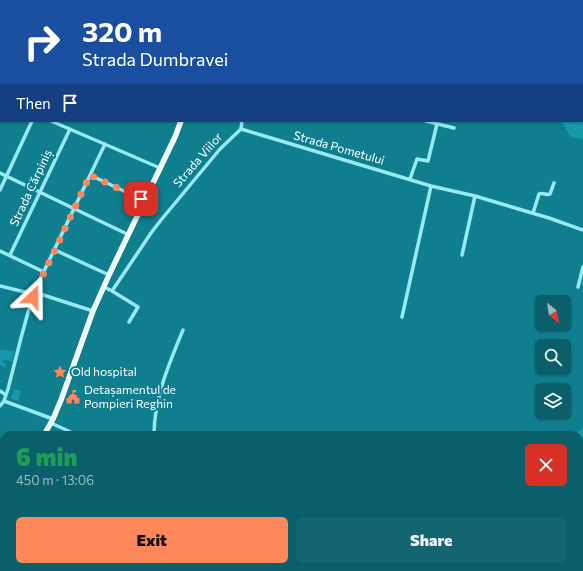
<!DOCTYPE html>
<html lang="en">
<head>
<meta charset="utf-8">
<style>
	body { margin:0; font-family:Commissioner,sans-serif; background:#146571; color:#f1f3f6; height:100vh; display:flex; flex-direction:column; font-size:15px; white-space:nowrap }
	* { box-sizing:border-box; margin:0 }
	p { font-size:13px; color:#9abbc1 }
	.icon { flex:none; width:22px; height:22px; fill:none; stroke:currentColor; stroke-width:2; stroke-linecap:round; stroke-linejoin:round }
	.map { position:relative; flex:1; overflow:hidden }
	.sheet { position:absolute; left:0px; top:431px; width:583px; height:140px; display:flex; flex-direction:column; background:#0b5f6b; border-radius:12px 12px 0 0; box-shadow:0 1px 3px #0004 }
	.sheet>* { flex:none }
	.hud { position:absolute; left:0px; top:0px; width:583px; height:122px; box-shadow:0 1px 3px #0004; background:#1a4fa0; color:#fff; overflow:hidden }
	.needle { width:26px; rotate:150deg }
	.controls { position:absolute; left:535px; top:295px; display:grid; gap:8px }
	.controls a { display:grid; place-items:center; width:36px; height:36px; border-radius:6px; background:#0b5f6b; box-shadow:0 1px 3px #0004; font-size:20px }
	.pin { position:absolute; display:grid; place-items:center; width:34px; height:34px; color:#fff; margin:-17px; border-radius:8px; box-shadow:0 2px 6px #0006 }
	.me { position:absolute; width:44px; margin:-22px; rotate:23deg; stroke-linejoin:round; filter:drop-shadow(0 0 3px #0008) }
	.turn { display:flex; align-items:center; gap:14px; height:84px; padding:0 16px; font-size:18px }
	.turn .icon { width:52px; height:52px; stroke-width:2.5 }
	.turn b { display:block; font-size:28px; line-height:34px }
	.then { display:flex; align-items:center; height:38px; padding:0 16px; background:#0003; gap:8px; font-size:15px }
	.round { display:grid; place-items:center; flex:none; width:42px; height:42px; border-radius:6px; background:#146571 }
	.summary { display:flex; align-items:center; justify-content:space-between; height:68px; padding:0 16px }
	h1 { font-size:24px; font-weight:800; line-height:30px; color:#1e9e55 }
	.action { display:flex; gap:8px; margin-top:auto; padding:8px 16px }
	.action a { flex:1; height:46px; border-radius:6px; background:#ff885a; color:#111; font-size:16px; font-weight:800; line-height:46px; text-align:center }
	.action a+a { background:#146571; color:#f1f3f6 }
	.map>svg:first-child { display:block }
</style>
</head>
<body>
<div class="map">
<svg width="583" height="571" viewBox="0 0 583 571">
	<rect width="100%" height="100%" fill="#0f7f8f"/>
	<path fill="#1699aa" d="M578,0H583V139L571,137L561,121H582L583,15L582,1H578Z
		M0,350L14,351L12,361L3,360V363H7L5,367L0,365Z
		M14,389L21,391L18,401L11,399Z
		M583,428V571H294L284,567H579V435H574Z
		M337,431L338,435H248V434Z
		M4,556V567H5V571H0V558Z"/>
	<g fill="none" stroke-linecap="round" stroke-linejoin="round">
		<path stroke="#88ecf7" stroke-width="1" d="M25,567L56,568L104,567"/>
		<path stroke="#97e9f3" stroke-width="3.5" d="M68,0L69,1
			M286,1V0
			M344,1L345,0
			M0,98L1,99
			M51,121L160,168
			M426,121L454,128
			M241,129L431,186L475,196L549,218L583,230
			M0,173L129,235
			M90,175L145,201
			M410,179L417,159L428,161L437,124
			M0,190L32,121
			M533,213L539,194C543,192 547,196 550,194L554,183
			M55,250L109,275
			M0,251L44,272
			M10,255L70,129
			M462,255L475,196
			M0,286L33,294H40L93,311
			M104,287L112,291L151,233L161,220L220,149L241,129L242,121
			M578,287L583,267
			M112,291L138,307L129,322
			M402,317L431,186
			M0,391L6,395
			M4,401L53,419
			M0,406L4,401L8,389L21,338L33,294L105,144
			M51,423L77,435
			M154,435C154,398 169,364 183,330
			M0,555L4,554
			M276,567V571
			M345,571L367,569"/>
		<path stroke="#e4faff" stroke-width="5.5" d="M0,476L4,478"/>
		<path stroke="#f2fcff" stroke-width="5.5" d="M216,1L217,0
			M44,435L53,419L61,400L93,311L109,275L175,137L181,121
			M0,510L4,500"/>
	</g>
	<g fill="none" stroke-linecap="round" stroke-linejoin="round">
		<path stroke="#ff885a" stroke-width="7" stroke-dasharray="0 12.6" d="M33,297L40,281L55,250L90,175L141,199"/>
	</g>
	<defs>
		<g id="sight-bare" transform="scale(1.08)"><path d="M0-6L1.8-2.2L6-1.7L2.9 1.2L3.7 5.4L0 3.3L-3.7 5.4L-2.9 1.2L-6-1.7L-1.8-2.2Z" fill="#ff885a" stroke="#0f7f8f" stroke-width="2.5" paint-order="stroke"/></g>
		<g id="civic-bare" transform="scale(1.08)"><path d="M-.6-6.5H3V-4.5H.6V-3L4-1V1h2V6H-6V1h2V-1L-.6-3ZM-1.2 2.5V6h2.4V2.5Z" fill="#ff885a" stroke="#0f7f8f" stroke-width="2.5" paint-order="stroke"/></g>
	</defs>
	<g fill-rule="evenodd">
		<use href="#sight-bare" x="60" y="372"/>
		<use href="#civic-bare" x="73" y="397"/>
	</g>
	<g text-anchor="middle" stroke-width="4" stroke-linejoin="round" paint-order="stroke">
		<g font-size="12" fill="#fff" stroke="#0f7f8f">
			<text transform="translate(339 148) rotate(16)" y="4">Strada Pometului</text>
			<text transform="translate(198 160) rotate(-49)" y="4">Strada Viilor</text>
			<text transform="translate(31 188) rotate(-65)" y="4">Strada Cărpiniș</text>
		</g>
		<g font-size="12" fill="#fff" stroke="#0f7f8f" text-anchor="start">
			<text x="71" y="376">Old hospital</text>
			<text x="84" y="394">Detașamentul de<tspan x="84" dy="14">Pompieri Reghin</tspan></text>
		</g>
	</g>
</svg>
<div class="controls">
<a><svg class="needle" viewBox="-14 -14 28 28"><path d="M0-13l5 13h-10z" fill="#e53935"/><path d="M0 13l5-13h-10z" fill="#9abbc1"/></svg></a>
<a><svg class="icon" aria-label="search" viewBox="0 0 24 24"><circle cx="10" cy="10" r="6"/><path d="M15 15l6 6"/></svg></a>
<a><svg class="icon" aria-label="layers" viewBox="0 0 24 24"><path d="M12 4l9 5-9 5-9-5zM3 14l9 5 9-5"/></svg></a>
</div>
<div class="pin" style="left:141px;top:199px;background:#d93025"><svg class="icon" aria-label="arrive" viewBox="0 0 24 24"><path d="M6 21V4h12l-3 4 3 4H6"/></svg></div>
<svg class="me" style="left:33px;top:297px" viewBox="-20 -20 40 40"><path d="M0-17L14 15 0 8-14 15z" fill="#ff885a" stroke="#fff" stroke-width="4"/></svg>
<div class="hud">
<div class="turn"><svg class="icon" aria-label="right" viewBox="0 0 24 24"><path d="M7 20v-9h11M14 6l5 5-5 5"/></svg><div><b>320 m</b>Strada Dumbravei</div></div>
<div class="then">Then<svg class="icon" aria-label="arrive" viewBox="0 0 24 24"><path d="M6 21V4h12l-3 4 3 4H6"/></svg></div>
</div>
<section class="sheet">
<div class="summary"><div><h1>6 min</h1><p>450 m · 13:06</p></div><a class="round" style="background:#d93025;color:#fff"><svg class="icon" aria-label="close" viewBox="0 0 24 24"><path d="M6 6l12 12M18 6L6 18"/></svg></a></div>
<div class="action"><a>Exit</a><a>Share</a></div>
</section>
</div>
</body>
</html>
